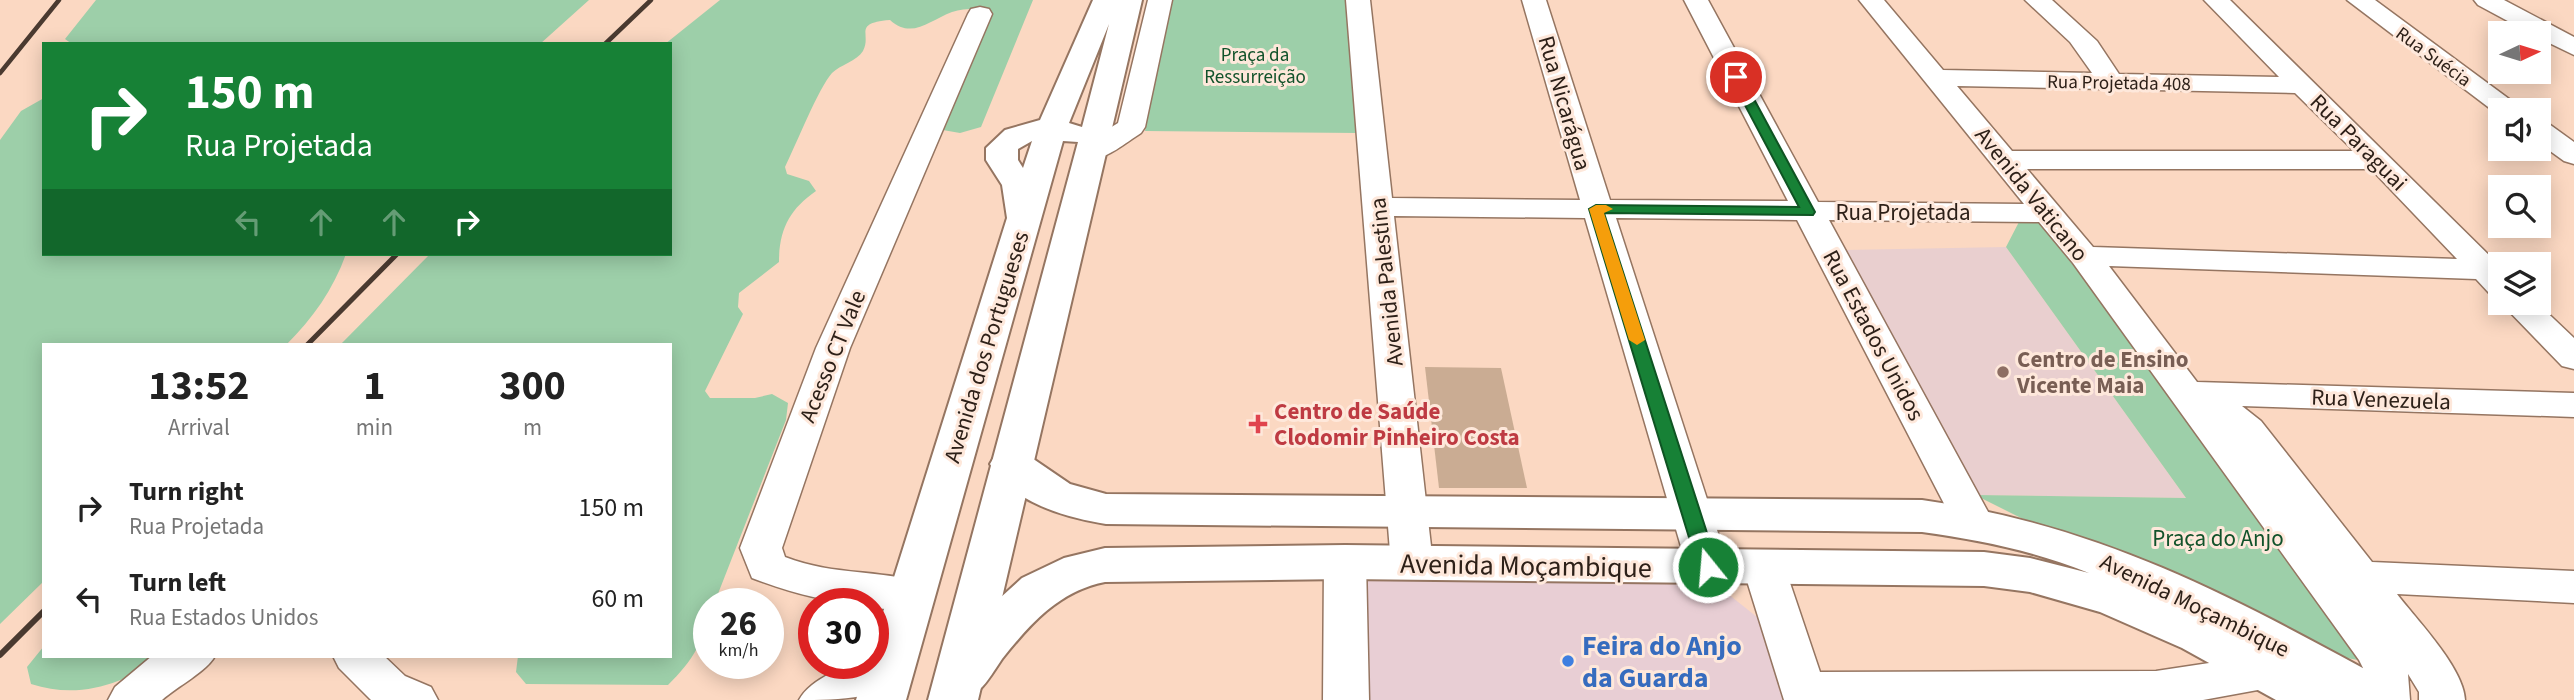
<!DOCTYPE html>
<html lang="en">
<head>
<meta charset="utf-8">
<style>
	body { margin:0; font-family:"Source Sans 3",sans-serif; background:#f6f6f6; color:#222; height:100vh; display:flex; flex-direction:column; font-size:26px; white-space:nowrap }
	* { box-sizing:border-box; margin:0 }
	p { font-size:23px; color:#767676 }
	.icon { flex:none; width:38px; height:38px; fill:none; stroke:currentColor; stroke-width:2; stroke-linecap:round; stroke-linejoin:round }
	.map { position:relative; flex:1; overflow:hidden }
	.details { position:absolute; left:42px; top:343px; width:630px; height:315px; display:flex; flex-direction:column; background:#fff; border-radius:0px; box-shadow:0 4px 18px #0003 }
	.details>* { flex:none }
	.banner { position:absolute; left:42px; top:42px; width:630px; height:214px; border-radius:0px; box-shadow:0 4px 18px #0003; background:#178136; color:#fff; overflow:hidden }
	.needle { width:46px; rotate:86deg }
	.controls { position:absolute; left:2488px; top:21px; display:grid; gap:14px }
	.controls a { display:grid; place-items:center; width:63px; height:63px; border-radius:0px; background:#fff; box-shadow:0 4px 18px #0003; font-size:35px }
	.speed { position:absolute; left:693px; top:588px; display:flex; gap:14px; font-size:35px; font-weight:700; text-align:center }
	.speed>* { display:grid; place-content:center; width:91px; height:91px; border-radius:50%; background:#fff; box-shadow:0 4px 18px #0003; line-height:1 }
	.speed small { font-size:18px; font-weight:400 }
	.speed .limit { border:10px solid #d22; background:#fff; color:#111 }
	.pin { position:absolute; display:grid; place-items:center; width:60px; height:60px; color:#fff; margin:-30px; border:4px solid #fff; border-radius:50%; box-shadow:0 2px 7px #0007 }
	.me { position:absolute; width:77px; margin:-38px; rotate:343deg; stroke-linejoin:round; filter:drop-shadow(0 0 5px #0008) }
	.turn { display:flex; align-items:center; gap:24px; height:147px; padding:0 28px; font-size:32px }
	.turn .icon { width:91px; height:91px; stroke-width:2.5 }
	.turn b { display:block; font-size:49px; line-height:60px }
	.lanes { display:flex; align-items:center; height:66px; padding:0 28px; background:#0003; justify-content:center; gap:35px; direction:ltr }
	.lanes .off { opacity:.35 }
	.eta { display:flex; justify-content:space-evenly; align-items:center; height:119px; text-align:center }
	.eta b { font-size:42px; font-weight:700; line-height:49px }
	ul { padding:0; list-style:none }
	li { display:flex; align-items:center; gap:21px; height:91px; padding:0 28px }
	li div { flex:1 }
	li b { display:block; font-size:26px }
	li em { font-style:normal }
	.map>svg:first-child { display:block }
</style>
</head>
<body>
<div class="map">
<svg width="2574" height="700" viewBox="0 0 2574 700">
	<rect width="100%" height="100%" fill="#fbd8c2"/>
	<path fill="#e8ced4" d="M1359,574L1713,582L1762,621L1788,700H1361Z"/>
	<path fill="#e9cfcf" d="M2006,247L2186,498L1975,495L1844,250Z"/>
	<path fill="#9dcfa9" d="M96,0H589L540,44H72L65,39Z
		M720,0H1033L981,127L960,133L937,129L987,9C975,9 963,8 952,12C930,20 912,40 890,20C852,23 872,34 863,51C857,61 840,65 832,73C819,87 795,147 785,167L787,174L809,181L816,191C790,209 779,229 779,262L739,293L738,307L743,314L705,391L710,398H755L772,394L788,403L786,420L714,604H709C709,636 691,663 668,685L526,684L516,672L518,656H670V345H340L430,254H670V44H665Z
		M1169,0H1349L1358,133L1145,131Z
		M44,98V254H346C333,290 313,318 286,345H44V581L0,624V140L21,111Z
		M2020,220L2043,221L2363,661L2336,656L2120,552L2021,518L1975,495L2186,498L2006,247Z
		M44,646V656H165C123,684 80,700 31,684L27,667Z"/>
	<path fill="#caac93" d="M1425,367L1501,368L1527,488H1439Z"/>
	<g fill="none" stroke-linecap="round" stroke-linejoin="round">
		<g stroke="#957561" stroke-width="3">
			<path id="minor" d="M1148,0H1172L1145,127L1141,133C1123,144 1103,164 1081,158L1077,152L1081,146L1118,123Z
				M1346,0H1370L1392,198L1580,200L1522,0H1546L1610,200L1788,201L1684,0H1708L1818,202L2024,204L1859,0H1884L1943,70L2092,73L2070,42L2025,0H2052L2097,41L2119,74L2279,77L2204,0H2230L2501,267V296L2489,293L2476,279L2109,266L2197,382L2574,393V417L2242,406L2261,421L2372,562L2574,571V603L2397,594C2416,619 2464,668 2465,700H2419V692L2408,674L2410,700H2364L2363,668L2359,660L2073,263L2039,222L1829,220L1993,521L1987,531L1973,535L1959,531L1953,521L1797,220L1616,218L1729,567L1723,578L1708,582L1693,578L1687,567L1585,218L1394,216L1433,564L1427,575L1412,579L1397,575L1391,564ZM1957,86L2295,93L2354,151H2012ZM2027,169H2371L2457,259L2093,247Z
				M2347,0H2375L2524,110H2501L2500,116Z
				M2474,0H2504L2574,37V55L2539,38V33H2530L2478,5Z
				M980,7L989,9L992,14L850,348L782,548L785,557C834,576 881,569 927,584L933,595L927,606L912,611L873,608V604C830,604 792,593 752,578L740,548L816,348L968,14L971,9Z
				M2539,122L2549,124L2574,142V164L2564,161L2539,143Z
				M2501,303H2537L2574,338V369L2562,366Z
				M1345,547L1360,551L1366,562L1369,700H1323L1324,562L1330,551Z
				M1764,553L1779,557L1785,568L1820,672L2156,671L2269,654L2285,659L2292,672L2285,685L2203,700H1784L1743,568L1749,557Z
				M890,650L906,655L912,668C892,700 837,700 799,700C811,678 848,663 873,663V656Z
				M152,656H215C207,671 178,686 162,700H108L115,687Z
				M333,656H384L405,676L431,687L438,700H371L339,668Z"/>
		</g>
		<g stroke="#957561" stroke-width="4">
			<path id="major" d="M1011,450L1026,454L1070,484L1106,494L1922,500C2105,526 2236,599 2396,686L2403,700H2276L2182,648L2100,612L2030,592L1984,586L1345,579L1105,582C1059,591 1030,624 1002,659C995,669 988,682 979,690C967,699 955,695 942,691L935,677L942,663L989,608L1022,578L1064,558L1105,548L1345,545L1984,552L2030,558L2089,573C2034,551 1980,540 1922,532L1106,524C1064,517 1013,503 990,464L996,454Z"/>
		</g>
		<g stroke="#957561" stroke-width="4">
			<path id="highway" d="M1093,0H1142L978,700H928L1078,142L1063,141L906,700H856L867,663H873V644L1007,218L1002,185L986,160V148L1005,130L1040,120ZM1109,24L1082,127L1069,123ZM1032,141L1023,168L1018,160V149Z"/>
		</g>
		<use href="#minor" fill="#fff" fill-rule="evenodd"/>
		<use href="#major" fill="#fff" fill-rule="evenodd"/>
		<use href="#highway" fill="#fff" fill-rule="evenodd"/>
		<path stroke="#4a3a30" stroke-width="4.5" d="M605,44L651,0
			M0,73L59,0"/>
		<path stroke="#4a3a30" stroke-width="5" d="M307,345L397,254"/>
		<path stroke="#4a3a30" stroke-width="6" d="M0,655L44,611"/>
	</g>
	<path fill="#178136" stroke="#0f5423" stroke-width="2" d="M1732,75L1742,77L1815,212L1813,215L1604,213L1718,567L1708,574L1698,567L1589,209L1596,205L1799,207L1730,77Z"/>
	<path fill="#f59e0b" d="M1606,205L1613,209L1604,213L1645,340L1637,345L1629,340L1589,209L1596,205Z"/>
	<circle fill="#8d6e63" stroke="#fee8db" stroke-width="2.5" cx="2003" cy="372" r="7"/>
	<path fill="#e0444e" stroke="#fee8db" stroke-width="2.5" d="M1254.5 413.5h7v7h7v7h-7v7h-7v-7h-7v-7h7z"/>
	<circle fill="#3f7fe0" stroke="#fee8db" stroke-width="2.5" cx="1568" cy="661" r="7"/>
	<g text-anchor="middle" stroke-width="6" stroke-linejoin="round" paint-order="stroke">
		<g font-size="19" fill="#11522a" stroke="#fee8db">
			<text x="1255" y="61">Praça da<tspan x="1255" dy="22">Ressurreição</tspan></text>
		</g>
		<g font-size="19" fill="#2d2018" stroke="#fee8db">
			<text transform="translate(2434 56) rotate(36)" y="7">Rua Suécia</text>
			<text transform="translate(2119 82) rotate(1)" y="7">Rua Projetada 408</text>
		</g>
		<g font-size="23" fill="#2d2018" stroke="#fee8db">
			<text transform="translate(1565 103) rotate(74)" y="8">Rua Nicarágua</text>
			<text transform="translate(2359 142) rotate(45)" y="8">Rua Paraguai</text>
			<text transform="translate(2032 194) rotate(51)" y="8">Avenida Vaticano</text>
			<text x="1903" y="220">Rua Projetada</text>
			<text transform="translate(1386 282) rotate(-96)" y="8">Avenida Palestina</text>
			<text transform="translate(1874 335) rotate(62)" y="8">Rua Estados Unidos</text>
			<text transform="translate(986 347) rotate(-73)" y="8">Avenida dos Portugueses</text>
			<text transform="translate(832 356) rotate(-68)" y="8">Acesso CT Vale</text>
			<text transform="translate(2381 399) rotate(2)" y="8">Rua Venezuela</text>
			<text transform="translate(2195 605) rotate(26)" y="8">Avenida Moçambique</text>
		</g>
		<g font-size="23" font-weight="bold" fill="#785e54" stroke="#fee8db" text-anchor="start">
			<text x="2017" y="367">Centro de Ensino<tspan x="2017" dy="26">Vicente Maia</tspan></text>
		</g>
		<g font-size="23" font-weight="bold" fill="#be3a42" stroke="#fee8db" text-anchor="start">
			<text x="1274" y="419">Centro de Saúde<tspan x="1274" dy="26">Clodomir Pinheiro Costa</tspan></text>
		</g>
		<g font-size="23" fill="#11522a" stroke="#fee8db">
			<text x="2218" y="546">Praça do Anjo</text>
		</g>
		<g font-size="28" fill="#2d2018" stroke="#fee8db">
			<text transform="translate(1526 565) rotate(1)" y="10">Avenida Moçambique</text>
		</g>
		<g font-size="28" font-weight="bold" fill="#366cbe" stroke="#fee8db" text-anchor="start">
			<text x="1582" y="655">Feira do Anjo<tspan x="1582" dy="32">da Guarda</tspan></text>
		</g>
	</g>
</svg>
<div class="controls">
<a><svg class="needle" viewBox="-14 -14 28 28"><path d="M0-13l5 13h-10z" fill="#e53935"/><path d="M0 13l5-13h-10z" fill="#767676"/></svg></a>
<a><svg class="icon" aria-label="sound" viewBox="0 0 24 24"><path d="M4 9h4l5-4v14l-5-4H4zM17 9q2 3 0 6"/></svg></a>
<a><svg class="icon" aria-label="search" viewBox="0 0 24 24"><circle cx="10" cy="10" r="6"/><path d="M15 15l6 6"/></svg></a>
<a><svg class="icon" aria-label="layers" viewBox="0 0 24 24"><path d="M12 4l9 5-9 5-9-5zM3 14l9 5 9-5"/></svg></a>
</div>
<div class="speed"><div>26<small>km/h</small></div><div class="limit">30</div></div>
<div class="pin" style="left:1736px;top:77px;background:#d93025"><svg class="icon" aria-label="arrive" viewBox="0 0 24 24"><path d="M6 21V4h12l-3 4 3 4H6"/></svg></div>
<svg class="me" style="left:1708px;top:567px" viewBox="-20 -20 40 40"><circle r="17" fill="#178136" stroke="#fff" stroke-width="3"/><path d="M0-11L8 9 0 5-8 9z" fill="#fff"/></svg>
<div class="banner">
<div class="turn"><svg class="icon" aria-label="right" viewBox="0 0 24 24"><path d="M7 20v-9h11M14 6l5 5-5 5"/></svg><div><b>150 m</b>Rua Projetada</div></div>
<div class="lanes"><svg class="icon off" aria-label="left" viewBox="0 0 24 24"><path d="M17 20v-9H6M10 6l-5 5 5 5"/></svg><svg class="icon off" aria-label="ahead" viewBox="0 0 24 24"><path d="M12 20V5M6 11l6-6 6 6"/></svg><svg class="icon off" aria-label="ahead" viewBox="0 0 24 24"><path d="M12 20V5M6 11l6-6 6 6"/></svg><svg class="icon" aria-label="right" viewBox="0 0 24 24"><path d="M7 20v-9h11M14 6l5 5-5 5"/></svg></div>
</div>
<section class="details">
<div class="eta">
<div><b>13:52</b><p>Arrival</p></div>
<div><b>1</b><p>min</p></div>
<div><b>300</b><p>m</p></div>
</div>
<ul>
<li><svg class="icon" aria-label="right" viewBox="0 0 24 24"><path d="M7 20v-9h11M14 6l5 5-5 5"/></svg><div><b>Turn right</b><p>Rua Projetada</p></div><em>150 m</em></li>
<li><svg class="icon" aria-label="left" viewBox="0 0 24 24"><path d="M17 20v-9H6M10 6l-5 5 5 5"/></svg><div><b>Turn left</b><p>Rua Estados Unidos</p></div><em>60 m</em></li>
</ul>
</section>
</div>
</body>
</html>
